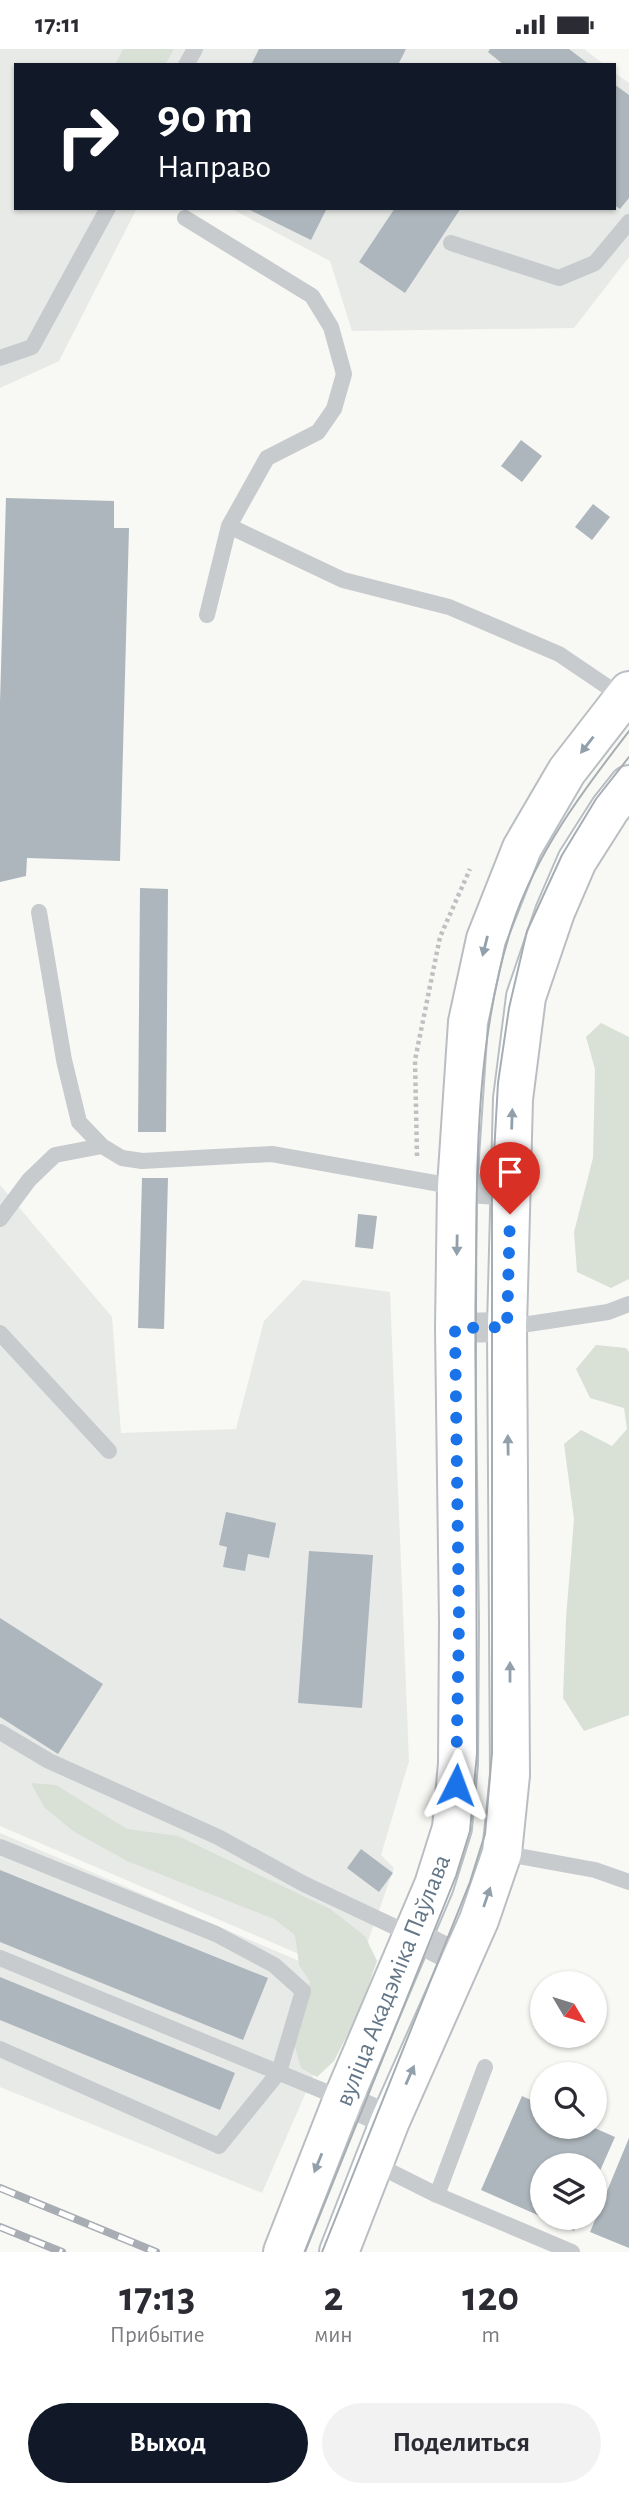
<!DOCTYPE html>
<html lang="ru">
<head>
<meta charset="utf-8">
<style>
	body { margin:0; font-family:"Alegreya Sans",sans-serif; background:#f2f2f3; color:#2b2b33; height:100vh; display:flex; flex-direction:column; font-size:26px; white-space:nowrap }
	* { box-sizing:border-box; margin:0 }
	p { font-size:23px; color:#7c7c81 }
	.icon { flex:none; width:38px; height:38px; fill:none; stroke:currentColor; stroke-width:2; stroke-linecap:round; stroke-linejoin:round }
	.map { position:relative; height:2203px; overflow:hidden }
	.side { display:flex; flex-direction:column; background:#fff; flex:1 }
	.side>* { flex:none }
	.guide { position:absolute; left:14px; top:14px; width:602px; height:147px; border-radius:0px; box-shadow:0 2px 5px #0004; background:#111827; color:#fff; overflow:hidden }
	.needle { width:46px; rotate:128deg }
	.buttons { position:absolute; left:530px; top:1922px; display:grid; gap:14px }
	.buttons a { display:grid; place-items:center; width:77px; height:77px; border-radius:50%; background:#fff; box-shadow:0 2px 5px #0004; font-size:35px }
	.pin { position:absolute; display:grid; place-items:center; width:60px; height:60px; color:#fff; margin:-72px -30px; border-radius:50% 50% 50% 0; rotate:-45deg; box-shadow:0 0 7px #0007 }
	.pin .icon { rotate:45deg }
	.me { position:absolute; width:77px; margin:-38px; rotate:3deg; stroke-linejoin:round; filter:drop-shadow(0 0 5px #0008) }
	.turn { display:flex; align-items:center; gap:24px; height:147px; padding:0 28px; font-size:32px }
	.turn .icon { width:91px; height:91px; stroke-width:2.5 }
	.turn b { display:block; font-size:49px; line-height:60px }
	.eta { display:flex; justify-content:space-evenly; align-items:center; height:119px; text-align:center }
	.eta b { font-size:42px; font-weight:700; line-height:49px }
	.action { display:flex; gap:14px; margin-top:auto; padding:14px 28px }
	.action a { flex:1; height:80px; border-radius:42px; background:#111827; color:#fff; font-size:28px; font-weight:700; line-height:80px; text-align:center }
	.action a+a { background:#f2f2f3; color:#2b2b33 }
	.status { display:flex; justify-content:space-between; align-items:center; height:49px; padding:0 35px; background:#fff; direction:ltr }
	.status svg { height:19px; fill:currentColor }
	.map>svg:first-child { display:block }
</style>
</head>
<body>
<div class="status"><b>17:11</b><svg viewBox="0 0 49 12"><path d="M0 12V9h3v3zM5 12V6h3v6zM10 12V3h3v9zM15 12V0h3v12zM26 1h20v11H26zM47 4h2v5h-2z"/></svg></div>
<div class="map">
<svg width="629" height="2203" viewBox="0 0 629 2203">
	<rect width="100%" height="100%" fill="#f8f8f5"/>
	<path fill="#e8eae8" d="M0,0H584L605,16H16V159H137L59,312L0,339Z
		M614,23L629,34V208L574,279L352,282L330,212L230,159H614Z
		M0,1136L112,1268L121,1384L236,1380L264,1272L303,1231L390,1243L409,1712L381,1806L394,1819L355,1929L0,1777Z
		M0,1784L353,1935L262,2144L0,2038Z"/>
	<path fill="#d9e0d5" d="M123,0H174L165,16H115Z
		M601,974L629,988V1230L611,1239L577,1223L574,1183L593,1109L595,1020L586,988Z
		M596,1296L626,1299L629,1303V1666L584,1682L563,1649L566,1569L574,1470L564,1395L581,1381L612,1397L627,1380L624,1359L590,1349L576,1320Z
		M31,1734L56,1736L127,1780L178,1787L330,1860L365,1887L377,1912L359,1963L334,2012L317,2028L301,2019L294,1995L310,1933L299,1916L295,1886L274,1870L127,1812L73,1782L44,1758Z"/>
	<path fill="#adb6bc" d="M259,0H406L398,16H251Z
		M490,0H569L590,16H504L488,3Z
		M614,35L629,46V149L620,160L614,156Z
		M246,159H327L311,191Z
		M395,159H461L405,244L359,213Z
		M521,391L542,407L522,433L501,417Z
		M6,449L114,452V479H129L120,812L27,809L26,827L0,833V653Z
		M593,455L610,468L592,491L575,478Z
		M140,839L168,840L166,1083H138Z
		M142,1129H168L164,1280L138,1279Z
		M358,1165L377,1167L373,1200L355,1198Z
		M226,1463L276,1474L269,1509L248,1505L245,1522L223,1518L227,1498L219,1496Z
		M309,1502L373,1506L362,1659L298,1654Z
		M0,1569L103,1635L58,1705L0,1668Z
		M361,1800L393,1824L379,1843L347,1819Z
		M0,1821L268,1929L243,1991L0,1893Z
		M0,1928L235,2024L220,2061L0,1971Z
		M522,2047L542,2056V2077H590L615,2088L595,2133V2116H542V2168L481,2141Z
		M629,2089V2199L590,2183Z
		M543,2168H579L574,2182Z"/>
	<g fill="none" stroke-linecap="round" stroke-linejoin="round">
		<g stroke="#b9bec3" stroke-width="42">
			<path id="secondary" d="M283,2203L343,2050L434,1836L452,1779L458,1715L459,1574L455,1279L457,1138L468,973L486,890L522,799L567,722L629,642
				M339,2203L390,2072L479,1871L502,1804L510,1726L507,1278L513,1050L526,948L555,863L577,812L610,760L629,736"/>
		</g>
		<path stroke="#bec1c3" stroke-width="4.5" stroke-dasharray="3.5 3.5" stroke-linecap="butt" d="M417,1107L415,1011L440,888L470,820"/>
		<path stroke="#c7cbce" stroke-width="16" d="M186,16L195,0
			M185,169L312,247L331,278L344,325L334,360L318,383L267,409L229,477L207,566
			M451,194L559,229L595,214L629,173
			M0,309L32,298L108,159
			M229,477L343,531L449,558L559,605L624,649
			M39,863L64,1011L79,1073L102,1097L122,1109L142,1112L272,1105L457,1138
			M0,1170L29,1131L55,1106L102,1097
			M508,1278L608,1263L629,1255
			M0,1284L109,1402
			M0,1683L49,1712L218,1788L304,1835L412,1886
			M0,1798L216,1885L274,1916L303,1942L279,2023L219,2097L0,2000
			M502,1804L595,1821L629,1833
			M0,1909L343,2050
			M371,2122L391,2123L437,2146L572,2203
			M437,2146L485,2018"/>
		<path stroke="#c7cbce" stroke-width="30" d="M457,1138L510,1142
			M455,1279L507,1278
			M412,1886L461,1911
			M343,2050L390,2072"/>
		<use href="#secondary" stroke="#fff" stroke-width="38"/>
		<path stroke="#a7adb3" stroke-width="2" d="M305,2203L456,1827L470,1782L477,1704C477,1555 475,1406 476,1257C477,1133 473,996 512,877C536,804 582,743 629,682
			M322,2203L470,1833L485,1785L492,1704V1140L498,1034L509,959L527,882L562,806L596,750L629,708"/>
		<g stroke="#a7adb3" stroke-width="8">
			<path id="rail" d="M0,2139L156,2203
				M0,2178L62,2203"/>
		</g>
		<use href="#rail" stroke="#fff" stroke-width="5" stroke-dasharray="16" stroke-linecap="butt"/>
	</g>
	<defs><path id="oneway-solid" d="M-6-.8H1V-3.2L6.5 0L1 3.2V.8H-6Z" transform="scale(1.75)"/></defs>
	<g fill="#92a0ac">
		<use href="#oneway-solid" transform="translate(587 696) rotate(128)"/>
		<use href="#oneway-solid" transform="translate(485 897) rotate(104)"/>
		<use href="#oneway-solid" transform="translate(512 1070) rotate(-88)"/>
		<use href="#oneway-solid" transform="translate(457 1196) rotate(91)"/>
		<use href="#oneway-solid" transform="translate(508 1396) rotate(-91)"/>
		<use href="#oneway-solid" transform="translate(510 1623) rotate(-90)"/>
		<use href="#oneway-solid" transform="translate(487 1848) rotate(-71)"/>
		<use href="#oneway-solid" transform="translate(410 2026) rotate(-66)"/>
		<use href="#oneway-solid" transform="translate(318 2114) rotate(112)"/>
	</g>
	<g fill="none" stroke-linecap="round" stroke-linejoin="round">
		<path stroke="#1a73e8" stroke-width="12" stroke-dasharray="0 21.6" d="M456,1736L459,1574L455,1279L507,1278L510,1165"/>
	</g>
	<g text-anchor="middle" stroke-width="7" stroke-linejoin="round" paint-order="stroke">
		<g font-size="26" fill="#647788" stroke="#fff">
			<text transform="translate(392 1931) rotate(-68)" y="9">вуліца Акадэміка Паўлава</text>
		</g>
	</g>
</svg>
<div class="buttons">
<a><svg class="needle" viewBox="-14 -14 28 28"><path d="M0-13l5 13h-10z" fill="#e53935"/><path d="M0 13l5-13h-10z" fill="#7c7c81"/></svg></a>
<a><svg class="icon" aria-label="search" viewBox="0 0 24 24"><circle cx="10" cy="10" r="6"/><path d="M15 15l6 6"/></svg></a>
<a><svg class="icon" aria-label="layers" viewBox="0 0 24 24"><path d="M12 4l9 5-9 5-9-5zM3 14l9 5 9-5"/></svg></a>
</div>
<div class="pin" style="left:510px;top:1165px;background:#d93025"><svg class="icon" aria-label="arrive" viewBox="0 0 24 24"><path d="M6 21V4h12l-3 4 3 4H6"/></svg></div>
<svg class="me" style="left:456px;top:1736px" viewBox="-20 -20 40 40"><path d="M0-17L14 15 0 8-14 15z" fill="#1a73e8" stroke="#fff" stroke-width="4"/></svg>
<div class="guide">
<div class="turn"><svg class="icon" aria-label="right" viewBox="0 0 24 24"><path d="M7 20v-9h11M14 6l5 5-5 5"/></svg><div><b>90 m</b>Направо</div></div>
</div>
</div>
<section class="side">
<div class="eta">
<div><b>17:13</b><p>Прибытие</p></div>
<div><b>2</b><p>мин</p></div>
<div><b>120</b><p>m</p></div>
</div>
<div class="action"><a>Выход</a><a>Поделиться</a></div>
</section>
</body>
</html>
